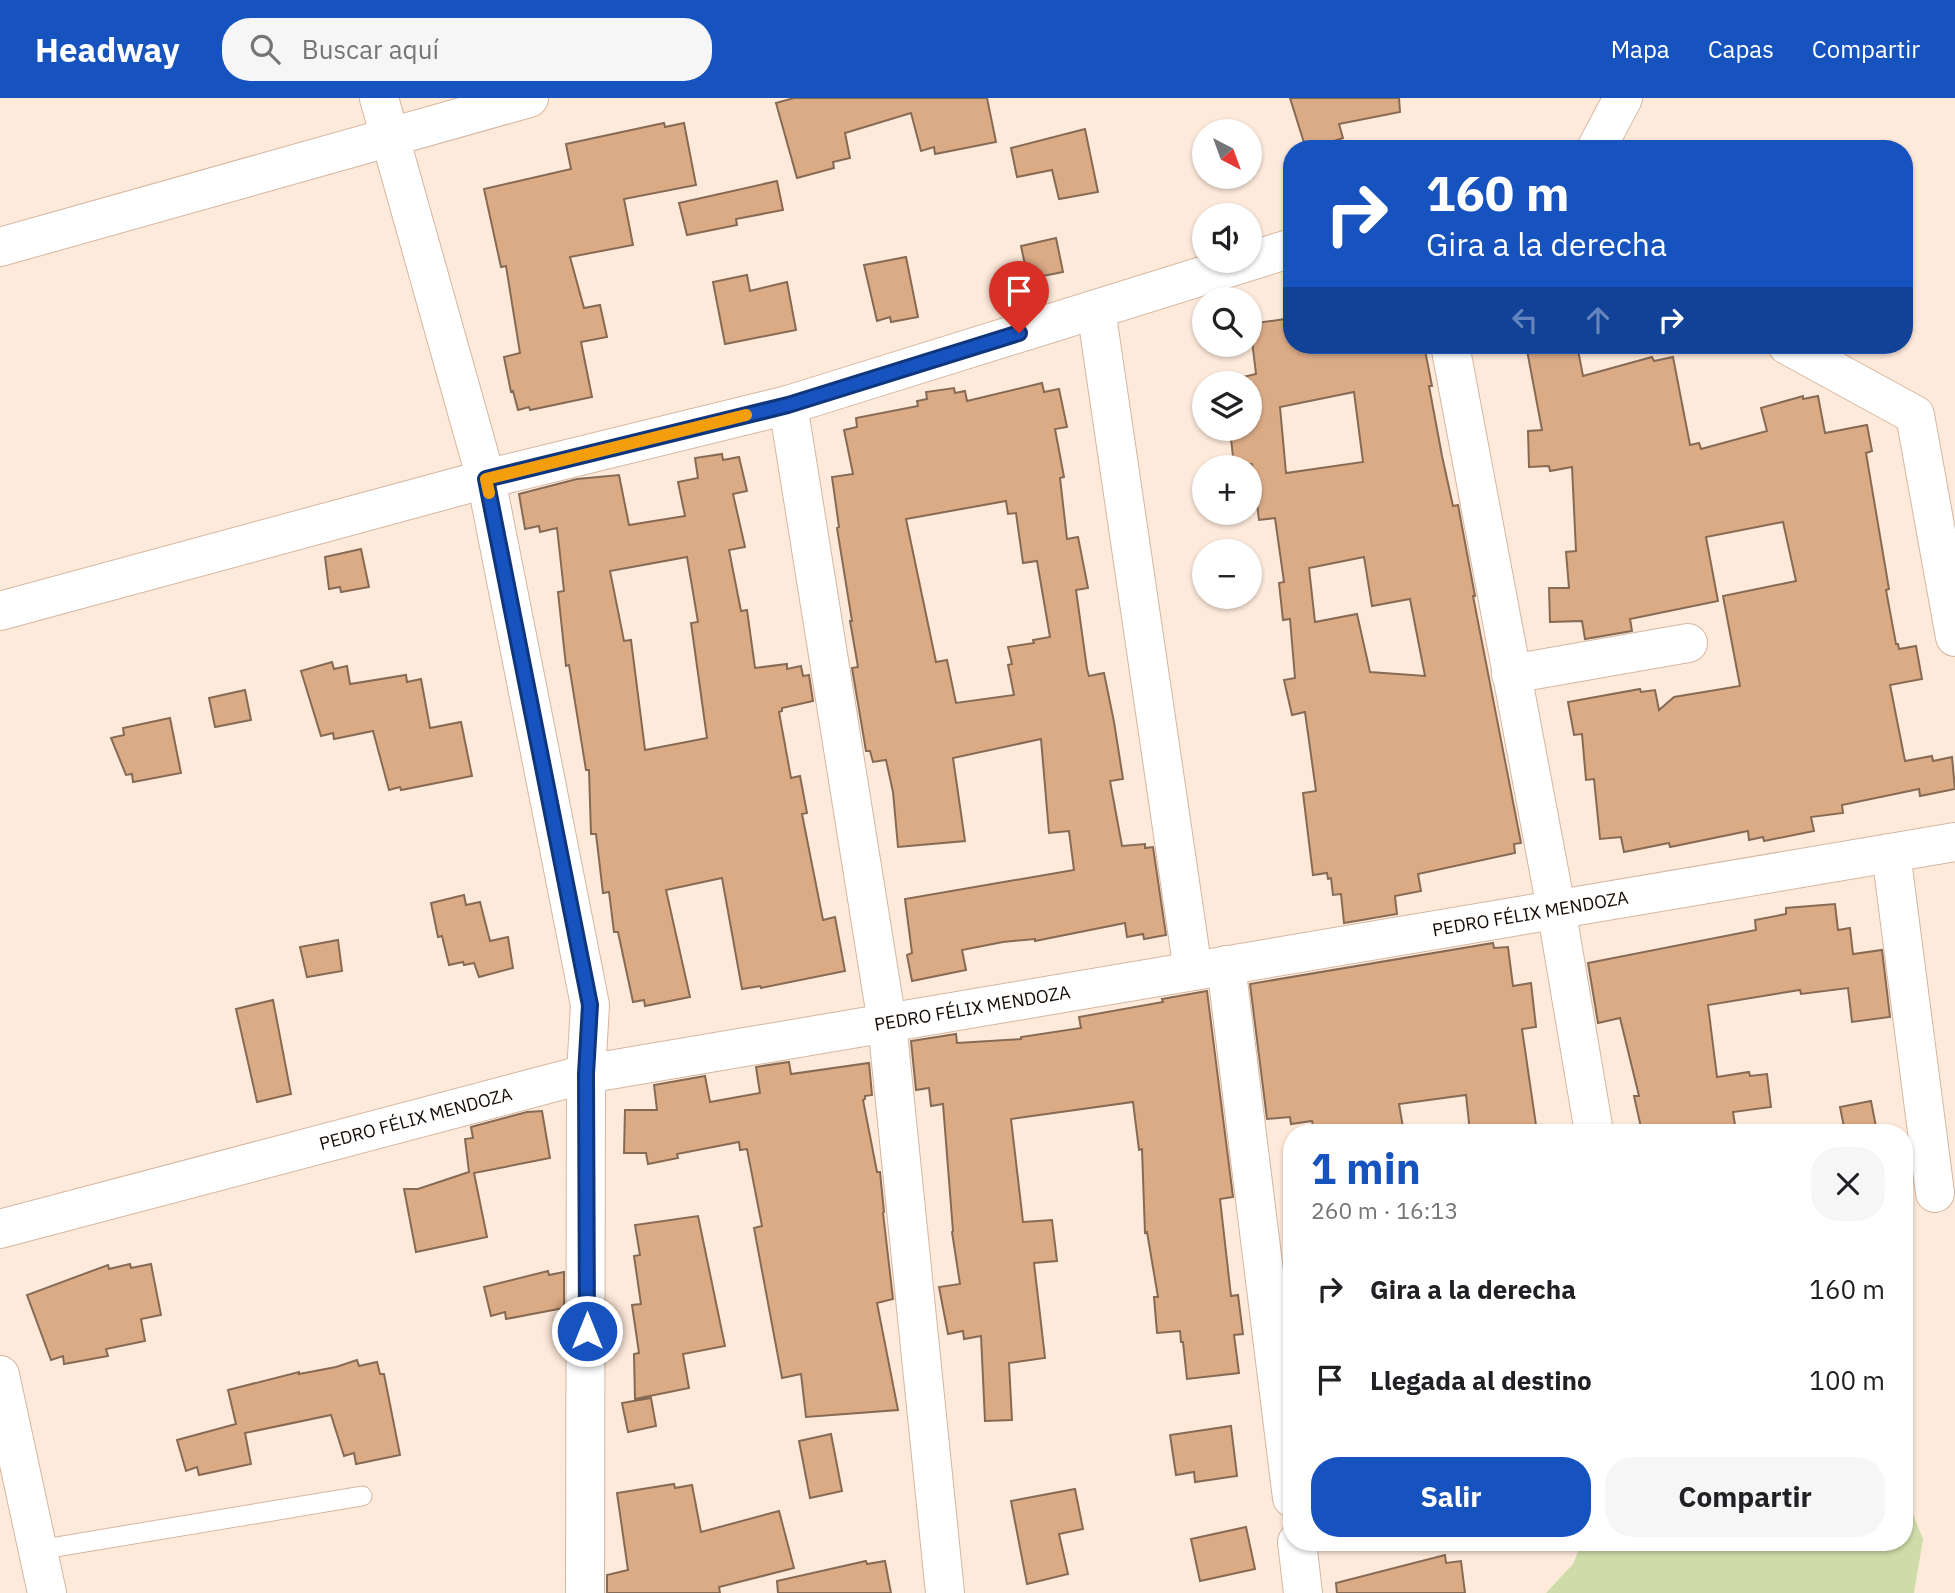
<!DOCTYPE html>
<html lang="es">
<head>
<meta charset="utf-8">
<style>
	body { margin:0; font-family:"IBM Plex Sans",sans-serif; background:#f6f6f6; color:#202124; height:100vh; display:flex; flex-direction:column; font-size:26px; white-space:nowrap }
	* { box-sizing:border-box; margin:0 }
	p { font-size:23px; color:#757577 }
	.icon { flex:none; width:38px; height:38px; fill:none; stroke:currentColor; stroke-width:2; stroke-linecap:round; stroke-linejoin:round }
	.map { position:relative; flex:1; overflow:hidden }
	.drawer { position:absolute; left:1283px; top:1026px; width:630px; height:427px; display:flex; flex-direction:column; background:#fff; border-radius:28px; box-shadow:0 2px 5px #0004 }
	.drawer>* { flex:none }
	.guide { position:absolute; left:1283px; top:42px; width:630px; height:214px; border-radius:28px; box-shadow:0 2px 5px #0004; background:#1753bf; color:#fff; overflow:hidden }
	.needle { width:46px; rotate:139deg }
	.fabs { position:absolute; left:1192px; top:21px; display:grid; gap:14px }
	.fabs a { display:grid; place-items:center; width:70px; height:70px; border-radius:50%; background:#fff; box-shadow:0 2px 5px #0004; font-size:35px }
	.pin { position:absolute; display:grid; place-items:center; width:60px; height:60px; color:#fff; margin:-72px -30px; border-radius:50% 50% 50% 0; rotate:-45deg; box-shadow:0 0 7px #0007 }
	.pin .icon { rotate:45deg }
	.me { position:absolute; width:77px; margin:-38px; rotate:0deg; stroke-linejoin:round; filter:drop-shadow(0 0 5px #0008) }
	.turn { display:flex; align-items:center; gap:24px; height:147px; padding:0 28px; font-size:32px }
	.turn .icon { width:91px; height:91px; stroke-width:2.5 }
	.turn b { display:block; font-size:49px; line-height:60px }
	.lanes { display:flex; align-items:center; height:66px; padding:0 28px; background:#0003; justify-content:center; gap:35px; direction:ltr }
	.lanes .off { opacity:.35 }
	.round { display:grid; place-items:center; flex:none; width:74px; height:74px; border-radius:28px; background:#f6f6f6 }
	.overview { display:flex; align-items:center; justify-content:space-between; height:119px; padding:0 28px }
	h1 { font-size:42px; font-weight:700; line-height:52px; color:#1753bf }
	.action { display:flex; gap:14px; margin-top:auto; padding:14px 28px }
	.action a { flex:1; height:80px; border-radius:28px; background:#1753bf; color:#fff; font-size:28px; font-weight:700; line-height:80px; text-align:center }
	.action a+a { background:#f6f6f6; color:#202124 }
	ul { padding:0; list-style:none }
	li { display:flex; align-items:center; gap:21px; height:91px; padding:0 28px }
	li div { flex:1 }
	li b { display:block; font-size:26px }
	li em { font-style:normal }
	header { display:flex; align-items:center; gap:42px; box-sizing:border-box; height:98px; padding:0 35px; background:#1753bf; color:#fff }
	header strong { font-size:33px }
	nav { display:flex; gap:38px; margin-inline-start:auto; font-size:24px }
	.search { width:490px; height:63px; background:#f6f6f6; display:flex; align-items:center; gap:18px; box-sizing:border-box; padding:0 24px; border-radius:28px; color:#757577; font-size:26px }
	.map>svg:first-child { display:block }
</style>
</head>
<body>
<header>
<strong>Headway</strong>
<div class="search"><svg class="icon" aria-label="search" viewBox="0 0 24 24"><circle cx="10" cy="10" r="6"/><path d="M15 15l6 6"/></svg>Buscar aquí</div>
<nav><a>Mapa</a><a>Capas</a><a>Compartir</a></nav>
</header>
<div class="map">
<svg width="1955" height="1495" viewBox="0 0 1955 1495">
	<rect width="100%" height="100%" fill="#feeadb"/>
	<path fill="#cfdca9" d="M1904,1394L1923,1441L1914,1495H1546L1573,1466L1582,1444H1904Z"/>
	<path fill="#dbab86" stroke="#876a54" stroke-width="2" fill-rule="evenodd" d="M794,0H987L996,44L935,56L934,49L921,53L911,15L845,35L850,60L833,64L834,70L797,80L776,5Z
		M1290,0H1399L1400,14L1339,26L1343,40L1334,43L1336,51H1306Z
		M664,25L665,29L684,25L696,87L624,101L633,147L570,159L584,210L600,207L607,239L581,244L592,299L530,312L529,309L518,312L513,293L511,294L504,259L520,255L506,168L501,169L484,91L571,71L566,46Z
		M1085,31L1098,94L1059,101L1052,72L1017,79L1011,50Z
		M777,83L783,112L736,121L737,127L687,137L679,105Z
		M1056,140L1063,174L1028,181L1021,148Z
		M906,159L918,219L891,224L890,219L877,223L864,167Z
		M747,177L750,193L787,184L796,232L725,246L713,184Z
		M1292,220V247H1424L1432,288H1429L1442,358L1453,408L1458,407L1475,498H1473L1521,745L1514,746L1515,755L1418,776L1421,793L1395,798L1397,816L1344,825L1341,796L1333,797L1331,780L1328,781L1327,775L1313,777L1303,695L1316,693L1305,614L1292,617L1284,582L1295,580L1290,521L1283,522L1279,485L1284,484L1275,420L1259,422L1252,366L1234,368L1230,331H1250V285H1226V283L1256,276L1250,226ZM1354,294L1363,364L1286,375L1280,309ZM1364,459L1372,508L1410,501L1425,578L1370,574L1357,516L1315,524L1309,470Z
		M1526,247H1577L1583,278L1652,259L1654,263L1673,259L1690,347L1699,345L1701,351L1767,333L1761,310L1803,298V301L1818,298L1825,335L1867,327L1872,353L1866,355L1889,491L1886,492L1896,546H1898L1899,551L1916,548L1922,581L1890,587L1905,663L1932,658L1933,663L1952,659L1955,691L1920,698L1919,691L1842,707L1843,715L1811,719L1814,733L1764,743L1763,739L1749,742L1748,733L1670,749L1669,745L1624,754L1621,739L1600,741L1594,681L1586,682L1582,636L1574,637L1568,604L1640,591L1641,594L1655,592L1659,612L1674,599L1740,588L1723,498L1796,483L1783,424L1706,439L1718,503L1630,521L1632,533L1585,541L1582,523L1550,524L1549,490H1569L1566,454L1576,453L1572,369L1550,373L1549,368L1529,369L1528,333L1542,332Z
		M1042,285L1044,294L1059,291L1067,329L1055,331L1064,379L1060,380L1067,441L1078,439L1088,490L1076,492L1087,571L1089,578L1104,575L1114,624L1123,681L1110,683L1122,748L1145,746V750L1153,749L1166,837L1144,841L1143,836L1127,839L1125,825L1035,843V841L1003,844L962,852L966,872L912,883L907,857L912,855L905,801L1074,772L1069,733L1049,735L1041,641L953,660L965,743L898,749L893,694L886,662L873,664L870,653H866L852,570L858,569L850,523H852L837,430L839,429L832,379L853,376L844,332L857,329L856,320L918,308L917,303L927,301L926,294L954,290L955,295L965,293L967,303ZM1006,403L1008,416L1016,415L1023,465L1037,463L1050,539L1033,542L1034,545L1008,549L1012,566L1008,567L1014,597L956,605L947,562L936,564L906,421Z
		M722,356L723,362L739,359L747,393L733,396L745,449L729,452L741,513L747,512L755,570L787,566V571L801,568L803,578L809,577L813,603L782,610V613L779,614L791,680L800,678L807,715L802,716L823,822L835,819L845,873L761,890L760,888L742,891L722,780L666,792L690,899L645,908L644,902L633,904L618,834H614L609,794L603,795L596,736H591L589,672H586L569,567L566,568L558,494L564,493L557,430L540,434L539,428L525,431L519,396L577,381L619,377L629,427L685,418L678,384L698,380L695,360ZM687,459L698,524L691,525L707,640L645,652L631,542L624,543L610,473Z
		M361,451L369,489L341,494L340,489L329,491L325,459Z
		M332,564L334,571L347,568L350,586L406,577L407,584L421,581L430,630L461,624L472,678L401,692L400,689L389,692L373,633L334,641L333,635L321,638L301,573Z
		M245,592L251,622L215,629L209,600Z
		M170,620L181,675L133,684L132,676L126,677L111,640L124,637L123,630Z
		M464,797L466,807L480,804L490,843L508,839L513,870L479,879L474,865L464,867L463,864L449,867L442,838L438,839L431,805Z
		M1835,806L1838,832L1850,830L1853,856L1882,852L1890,919L1852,924L1848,890L1801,896L1800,892L1708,907L1717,979L1749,974L1750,978L1767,976L1771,1009L1733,1014L1736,1034H1642L1634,998H1639L1620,920L1598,925L1588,865L1756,832L1755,822L1786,816V810Z
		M338,842L342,873L307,879L300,849Z
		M1493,845L1494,850L1508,849L1513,888L1531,885L1536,929L1522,931L1537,1034H1470L1466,997L1399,1006L1403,1029L1362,1034H1314L1312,1023L1291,1026L1290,1019L1267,1021L1250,886Z
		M1207,893L1233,1099L1220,1101L1231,1198L1238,1197L1243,1236L1234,1237L1239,1275L1187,1281L1183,1244H1181L1180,1233L1157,1235L1154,1199H1158L1147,1134L1145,1135L1142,1051L1139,1052L1133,1004L1011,1021L1023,1124L1052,1122L1057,1163L1034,1165L1045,1260L1009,1265L1012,1322L985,1323L981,1238L964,1241L963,1233L948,1236L939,1189L960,1186L952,1134L953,1133L943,1006L931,1008L929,990L916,992L911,943L956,936L957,945L1021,941V939L1081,930L1079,919L1163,904L1162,901Z
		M273,902L291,996L257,1004L236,911Z
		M789,964L791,976L869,965L872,997L865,998V1001L863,1002L877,1074H880L884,1114L883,1115L893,1201L877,1205L898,1312L806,1319L801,1276L782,1280L754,1130L762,1128L747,1051L740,1052L739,1044L677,1056L678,1060L648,1066L646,1055H624L625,1012H657L654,987L705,978L710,1004L760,995L756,969Z
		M1871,1003L1877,1034H1845L1840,1009Z
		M542,1013L550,1060L474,1075L487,1139L416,1154L404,1091H418L469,1074L465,1041L473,1040L471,1029L527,1014Z
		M698,1118L725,1248L683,1256L689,1290L635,1301L634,1256L639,1255L632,1207L641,1206L634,1158L640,1157L635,1127Z
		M130,1166L131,1170L151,1166L161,1217L141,1221L145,1243L106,1251L108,1258L64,1266L63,1258L51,1262L27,1197L108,1167L109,1171Z
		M548,1173L549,1177L564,1174V1210L506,1221L505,1214L491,1218L484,1189Z
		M357,1262L359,1268L377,1264L380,1276H384L400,1357L356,1366L354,1355L344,1358L331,1317L245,1335L251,1366L199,1377L197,1369L186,1373L177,1342L236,1326L228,1292L299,1274V1276L336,1269Z
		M651,1300L656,1328L628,1334L622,1305Z
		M1231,1328L1237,1378L1195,1384L1194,1374L1176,1377L1170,1337Z
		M831,1336L842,1393L810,1400L799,1343Z
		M674,1386L675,1390L692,1387L701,1434L779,1413L794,1470L719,1489L720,1495H607V1477L628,1472L617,1395Z
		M1075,1391L1083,1431L1059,1436L1068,1476L1027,1486L1011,1403Z
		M1246,1429L1255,1471L1200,1483L1191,1441Z
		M1445,1457L1446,1465L1461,1463L1465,1495H1337L1336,1485Z
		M866,1463L867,1466L885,1463L891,1495H778L777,1483Z"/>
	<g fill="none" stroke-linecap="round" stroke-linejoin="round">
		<g stroke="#d6b69f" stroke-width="21">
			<path id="lane" d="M38,1452L362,1398"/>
		</g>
		<g stroke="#d6b69f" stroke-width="40">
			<g id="street">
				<path d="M379,0L486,381L590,907L586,976L585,1495"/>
				<path d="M1596,51L1623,0"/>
				<path d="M0,149L529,0"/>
				<path d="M1096,211L1193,873"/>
				<path d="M1450,247L1556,810L1594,1034"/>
				<path d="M1787,247L1915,317L1955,539"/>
				<path d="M788,307L887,925L945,1495"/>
				<path d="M0,513L486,381L788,307L1292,150"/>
				<path d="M1511,576L1688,545"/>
				<path d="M1891,755L1935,1095"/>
				<path d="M1226,867L1292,1400"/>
				<path id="s1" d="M0,1131L586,976L1955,744"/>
				<path d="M0,1277L47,1495"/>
				<path d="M1297,1444L1303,1495"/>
			</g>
		</g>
		<use href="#lane" stroke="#fff" stroke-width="19"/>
		<use href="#street" stroke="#fff" stroke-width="38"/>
	</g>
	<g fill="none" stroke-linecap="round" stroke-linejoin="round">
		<g stroke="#0f367c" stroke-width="18">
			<path id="route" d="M587,1233L586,976L590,907L486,381L788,307L1019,235"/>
		</g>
		<use href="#route" stroke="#1753bf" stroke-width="12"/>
		<path stroke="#f59e0b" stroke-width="12" d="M489,395L486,381L746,317"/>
	</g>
	<g text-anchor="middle" stroke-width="5" stroke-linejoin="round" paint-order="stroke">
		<g font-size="18" fill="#160b04" stroke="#fbfbfb">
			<text dy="6" stroke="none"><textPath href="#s1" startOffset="1564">PEDRO FÉLIX MENDOZA</textPath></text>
			<text dy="6" stroke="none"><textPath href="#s1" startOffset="998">PEDRO FÉLIX MENDOZA</textPath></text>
			<text dy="6" stroke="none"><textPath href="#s1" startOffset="430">PEDRO FÉLIX MENDOZA</textPath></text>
		</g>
	</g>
</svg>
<div class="fabs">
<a><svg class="needle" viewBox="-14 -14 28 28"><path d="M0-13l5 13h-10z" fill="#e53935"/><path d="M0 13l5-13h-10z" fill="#757577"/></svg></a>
<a><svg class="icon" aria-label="sound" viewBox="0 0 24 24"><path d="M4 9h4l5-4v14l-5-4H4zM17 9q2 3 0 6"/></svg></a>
<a><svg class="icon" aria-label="search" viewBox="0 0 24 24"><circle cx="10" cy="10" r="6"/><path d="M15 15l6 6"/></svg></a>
<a><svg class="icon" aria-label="layers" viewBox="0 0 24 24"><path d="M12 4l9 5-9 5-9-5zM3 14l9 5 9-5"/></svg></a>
<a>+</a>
<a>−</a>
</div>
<div class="pin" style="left:1019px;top:235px;background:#d93025"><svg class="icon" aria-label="arrive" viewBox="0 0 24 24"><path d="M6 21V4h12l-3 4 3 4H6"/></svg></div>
<svg class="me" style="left:587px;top:1233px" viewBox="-20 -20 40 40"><circle r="17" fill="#1753bf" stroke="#fff" stroke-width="3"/><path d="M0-11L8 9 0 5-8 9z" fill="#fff"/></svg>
<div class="guide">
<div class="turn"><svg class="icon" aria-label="right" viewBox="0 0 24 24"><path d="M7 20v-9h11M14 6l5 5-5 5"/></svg><div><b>160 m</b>Gira a la derecha</div></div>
<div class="lanes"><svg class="icon off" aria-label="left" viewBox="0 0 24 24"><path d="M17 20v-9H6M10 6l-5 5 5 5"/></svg><svg class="icon off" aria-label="ahead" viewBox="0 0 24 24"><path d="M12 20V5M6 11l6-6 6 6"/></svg><svg class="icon" aria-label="right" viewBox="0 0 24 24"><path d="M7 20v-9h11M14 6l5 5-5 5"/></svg></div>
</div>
<section class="drawer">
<div class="overview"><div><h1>1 min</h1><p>260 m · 16:13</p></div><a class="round"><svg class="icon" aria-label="close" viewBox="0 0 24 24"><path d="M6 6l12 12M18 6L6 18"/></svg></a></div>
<ul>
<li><svg class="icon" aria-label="right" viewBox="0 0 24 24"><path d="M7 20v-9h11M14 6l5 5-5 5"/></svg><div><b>Gira a la derecha</b></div><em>160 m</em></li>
<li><svg class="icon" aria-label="arrive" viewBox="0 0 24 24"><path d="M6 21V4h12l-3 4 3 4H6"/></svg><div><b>Llegada al destino</b></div><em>100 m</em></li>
</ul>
<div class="action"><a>Salir</a><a>Compartir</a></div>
</section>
</div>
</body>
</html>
